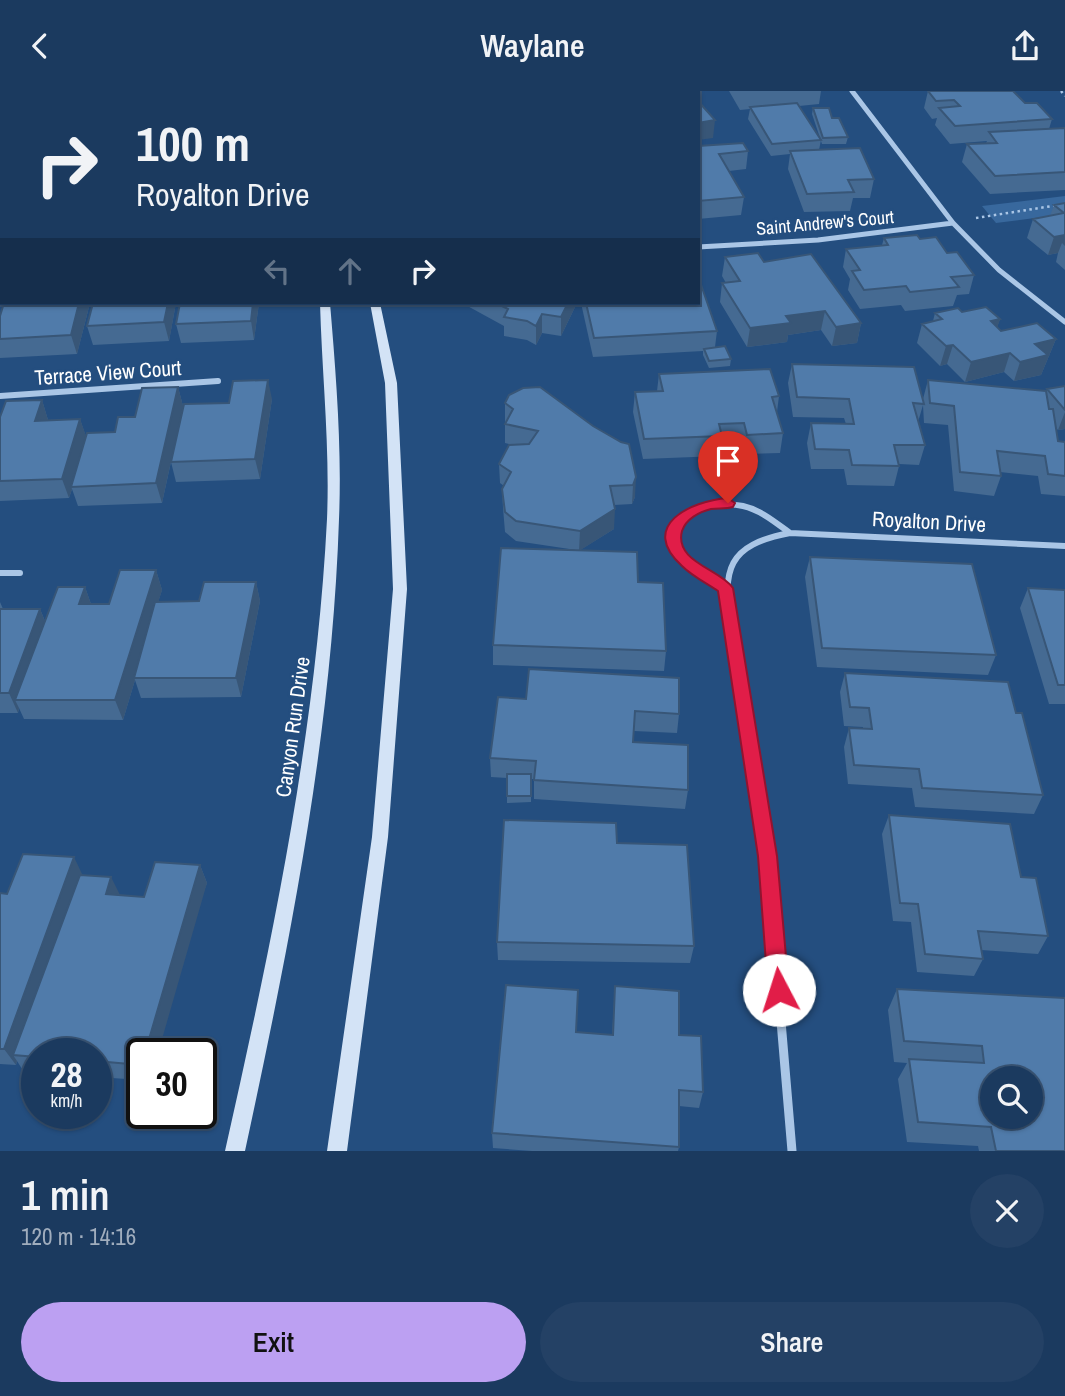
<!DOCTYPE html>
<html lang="en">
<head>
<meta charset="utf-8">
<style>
	body { margin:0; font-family:"Archivo Narrow",sans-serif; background:#244165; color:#f1f3f6; height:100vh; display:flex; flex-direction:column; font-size:26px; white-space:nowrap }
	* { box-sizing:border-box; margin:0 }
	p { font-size:23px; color:#a0adbd }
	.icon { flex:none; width:38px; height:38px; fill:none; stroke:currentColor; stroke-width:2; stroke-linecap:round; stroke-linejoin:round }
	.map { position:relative; height:1060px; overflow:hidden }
	.panel { display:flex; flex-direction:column; background:#1b3a5f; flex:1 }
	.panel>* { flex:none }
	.guide { position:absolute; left:0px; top:0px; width:700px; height:214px; box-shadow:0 2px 5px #0004,0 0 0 2px #395474; background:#1b3a5f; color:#f1f3f6; overflow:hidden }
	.tools { position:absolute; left:980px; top:975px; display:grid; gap:14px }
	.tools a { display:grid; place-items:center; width:63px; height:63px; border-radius:50%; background:#1b3a5f; box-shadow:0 2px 5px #0004,0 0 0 2px #395474; font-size:35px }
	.speed { position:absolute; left:21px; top:947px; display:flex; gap:14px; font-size:35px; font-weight:700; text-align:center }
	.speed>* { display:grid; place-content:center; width:91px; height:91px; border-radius:50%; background:#1b3a5f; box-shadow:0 2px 5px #0004,0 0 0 2px #395474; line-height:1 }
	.speed small { font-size:18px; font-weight:400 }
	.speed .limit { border:4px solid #111; border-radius:10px; background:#fff; color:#111 }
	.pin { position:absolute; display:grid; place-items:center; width:60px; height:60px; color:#fff; margin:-72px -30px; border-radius:50% 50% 50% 0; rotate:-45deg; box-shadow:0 0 7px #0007 }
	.pin .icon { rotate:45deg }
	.me { position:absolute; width:77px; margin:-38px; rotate:355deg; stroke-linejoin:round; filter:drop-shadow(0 0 5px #0008) }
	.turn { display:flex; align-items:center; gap:24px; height:147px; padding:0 21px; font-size:32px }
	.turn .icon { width:91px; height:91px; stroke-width:2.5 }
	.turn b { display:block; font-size:49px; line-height:60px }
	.lanes { display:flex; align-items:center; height:66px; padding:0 21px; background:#0003; justify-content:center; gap:35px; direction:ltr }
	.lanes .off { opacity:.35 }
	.round { display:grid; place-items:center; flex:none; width:74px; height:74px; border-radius:37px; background:#244165 }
	.head { display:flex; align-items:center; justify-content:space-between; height:119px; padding:0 21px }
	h1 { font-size:42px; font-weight:600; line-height:52px }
	.button { display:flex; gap:14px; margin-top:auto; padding:14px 21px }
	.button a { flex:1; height:80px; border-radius:42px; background:#bca0f2; color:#111; font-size:28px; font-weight:600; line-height:80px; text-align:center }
	.button a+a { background:#244165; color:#f1f3f6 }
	header { display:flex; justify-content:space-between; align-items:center; height:91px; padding:0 21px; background:#1b3a5f; font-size:32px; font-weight:600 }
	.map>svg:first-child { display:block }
</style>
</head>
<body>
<header><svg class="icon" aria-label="back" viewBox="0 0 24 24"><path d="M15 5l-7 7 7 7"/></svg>Waylane<svg class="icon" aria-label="share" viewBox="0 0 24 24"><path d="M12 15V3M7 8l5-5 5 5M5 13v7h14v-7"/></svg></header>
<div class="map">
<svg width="1065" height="1060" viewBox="0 0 1065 1060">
	<rect width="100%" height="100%" fill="#244e7f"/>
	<path fill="#38689d" d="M1065,105V123L996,132L982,115Z"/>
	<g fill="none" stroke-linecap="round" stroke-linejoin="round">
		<path stroke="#aac6e6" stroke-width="2.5" stroke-dasharray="2.5 3.5" stroke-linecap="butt" d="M1061,0L1065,5
			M976,127L1065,113"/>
		<path stroke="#aac6e6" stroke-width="5" d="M852,0L953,132L999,179L1065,231
			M0,77L2,74
			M698,156L818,149L953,132"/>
		<path stroke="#aac6e6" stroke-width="6" d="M0,305L218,290
			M0,482H20
			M725,497C710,487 687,478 678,461C656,421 715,409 743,415C761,419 776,432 790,442
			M742,606C738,583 735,559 731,536C722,478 727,454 790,442L1065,455"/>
		<path stroke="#aac6e6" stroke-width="9" d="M742,605L767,765L792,1060"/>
		<path fill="#d3e3f6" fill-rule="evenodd" d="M293,0H301V2H293Z
			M337,0H345L336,2Z
			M320,212H330C336,284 342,356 339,428C332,642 290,851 245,1060H225C272,851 316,643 327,428C330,356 322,284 320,212Z
			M370,212H380L397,292L407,498L388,746L347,1060H327L372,746L393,498L385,292Z"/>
	</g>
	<path fill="#456a92" d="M0,0H36L35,1L2,2V18H0Z
		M405,0H520L517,2H405Z
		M594,0H690L691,2H594Z
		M729,0H821L819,13L799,15L821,49L819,59L874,88L870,107H853L850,120L804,121L788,78L790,63L771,65L748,28L750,18L740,19Z
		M928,0L1025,12L1052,28L1049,38L1065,37V99L990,103L962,71L967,53L986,52L987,50L950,53L935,34L937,27L932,28L924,17Z
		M813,17L848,46L846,53H822L812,23Z
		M698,55L748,60L746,78L729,80L744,106L741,124L698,128Z
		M1065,112V179L1056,171L1058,162L1048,164L1027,147L1033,128L1050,125L1054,114Z
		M884,147L920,148L947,162L974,184L969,203L957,204L953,215L905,220L901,214L860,218L848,199L850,188L843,176L846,158L882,154Z
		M725,166L764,171L861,232L857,252L832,255L821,239L788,244L787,251L747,256L720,211L722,192H726L722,185Z
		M90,212L77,263L0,267V225Z
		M176,212L169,250L93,254L87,235Z
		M180,212H259L254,249L181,252L176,233Z
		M462,212H577L561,245L542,242L536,254L527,249L504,245V235Z
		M581,212H698L717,240L715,256L731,268L730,275L709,277L703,264V260L593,266Z
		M962,221L1000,228L997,236L1001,240L1056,248L1041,284L1014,290L1004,281L965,291L947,273L940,275L917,252L922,233L933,230L935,222Z
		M792,273L923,308L928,289L1046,302L1047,298L1065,295V338L1058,339L1056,337L1058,350L1065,351V405L1041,403L1038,385L1000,381L1001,385L994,405L954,400L948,334L924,332L923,314L918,331L925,354L919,374L899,373V375L894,395L847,394L844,378H811L807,352L811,332L846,333L844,327L793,326L788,292Z
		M659,283L779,305L777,321L783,342L780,362L744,363L741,352L721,353L719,365L643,368L633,321L635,301L657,300Z
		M178,296L183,315L174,357L229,312L272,308L260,388L176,391L171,371L162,412L78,415L72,398L69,407L0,410V323L1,324L42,309L48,329L80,328L86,346L115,341Z
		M505,312L593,335L621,351L629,353L635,406L632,413L614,414V438L580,459L638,491L666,560L664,580L493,574V554L576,459L516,450L505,441L503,417L502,398L504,395L500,392L499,373L513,354L505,352Z
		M810,466L996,564L988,584L817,576L805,486Z
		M156,479L162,499L158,511L199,510L256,491L260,510L241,606L141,607L135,589L123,629L24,628L19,617L18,622H0V511L3,518H40L45,530L85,496L91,513H109Z
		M1028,497L1065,499V613H1049L1020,517Z
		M845,582L1016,622L1043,704L1034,723L915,716L912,697L848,693L844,656L849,637L863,638V636L844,635L840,601Z
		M498,606L679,623L677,642L634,640L633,651L688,699L685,718L534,708V688H531V711L507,712V687L491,686L490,667Z
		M889,724L1021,786L1048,845L1038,863L981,859L983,868L974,885L917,881L911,831L893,830L882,743Z
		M617,752L694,855L690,872L498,869L497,851Z
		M200,774L207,792L142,962V989L96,986V962H37V981H24L17,970L16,974L0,973V802L7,803L82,784L120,804L144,806Z
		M615,895L679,944L703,1001L699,1017L679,1015V1056L678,1060H532L493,1057L492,1042L576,941L612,944Z
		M897,898L1065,907V1060H979L978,1055L907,1051L898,988L907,972L894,971L888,919Z"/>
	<path fill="#385677" d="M481,0H490V2H481Z
		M506,0H520L517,2H506Z
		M715,29L713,47L698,49V32Z
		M1065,144V155L1062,152L1058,162L1048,164L1054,146Z
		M79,212H90L77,263L71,244Z
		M168,212H176L169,250L164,231Z
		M253,212H259L254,249L251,230Z
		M568,212H577L561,245V226Z
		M825,220L821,239L788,244L787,251L747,256L750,237L786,225Z
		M542,223V242L536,254V235Z
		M1000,228L994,247L991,230Z
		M861,232L857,252L832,255L836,236Z
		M1056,248L1041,284L1014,290L1020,271L1035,253Z
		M953,254L947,273L940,275L946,255Z
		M1010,262L1004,281L965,291L971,271Z
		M268,289L272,308L260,388L255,368Z
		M178,296L183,315L162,412L156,392Z
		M42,309L48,329L42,349L35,330Z
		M1065,321V338L1058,339Z
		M80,328L87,348L71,396L72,398L69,407L62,388Z
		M636,386L635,406L632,413L633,394Z
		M615,418L614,438L579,460L580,440Z
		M156,479L162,499L135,587H134L135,589L123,629L115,609Z
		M256,491L260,510L241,606L236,587Z
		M85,496L92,516L79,513Z
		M40,518L48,538L15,609L19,617L18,622L9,602Z
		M74,766L83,785L13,964L17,970L16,974L4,958Z
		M200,774L207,792L158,962H145Z
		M111,786L120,804L106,803Z"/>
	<path fill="#507baa" stroke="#385677" stroke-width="2" fill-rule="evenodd" d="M405,0H467L475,1L405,2Z
		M624,0H690L691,2H625Z
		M928,0H1013L1025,12H1037L1052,28L955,35L939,17L960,15L954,9L936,10Z
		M698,10L715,29L698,32Z
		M797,12L821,49L772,53L750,16Z
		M813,17H829L832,27H839L848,46L823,47Z
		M1065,37V81L995,85L967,53L997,52L989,41Z
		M743,52L748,60L719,63L744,106L698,110V55Z
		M860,57L874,88L848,89L854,101L807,103L790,60Z
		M1065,112V144L1054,146L1033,128L1064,122L1054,114Z
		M917,144L920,148L936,146L947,162L957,161L974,184L951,186L959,196L910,201L906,195L864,199L852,180L860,179L846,158L888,154L884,147Z
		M758,162L764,171L811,163L861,232L836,236L825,220L786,225L791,232L750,237L722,192L740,190L725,166Z
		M698,185L717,240L594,247L586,212H698Z
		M4,212H79L71,244L0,248V225Z
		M93,212H168L164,231L87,235Z
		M180,212H253L251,230L176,233Z
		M496,212H568L561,226L542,223L536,235L527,230L504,226L508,218Z
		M986,216L1000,228L991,230L1001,240L1037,232L1056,248L1035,253L1048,264L1020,271L1010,262L971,271L953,254L946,255L922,233L942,228L935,222L958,217L962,221Z
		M725,255L731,268L709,270L704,258Z
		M792,273L914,276L924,313L913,312L925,354H894L899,375L852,374L849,359L815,358L811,332L854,333L849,308L797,306Z
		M770,278L779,305L772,306L783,342L747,344L744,332L719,333L722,345L644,348L635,301L663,300L659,283Z
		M268,289L255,368L171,371L184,313L229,312L233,290Z
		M928,289L1046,300L1049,318H1053L1058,350L1065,351V385L1048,383L1045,365L997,360L1001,385L960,381L954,315L930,312Z
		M1065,295V319L1047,298Z
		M178,296L156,392L71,396L87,342L115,341L118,326H135L142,297Z
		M540,296L593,335L621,351L629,353L636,386L633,394L610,395L615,418L580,440L516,430L505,421L502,398L511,381L499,373L509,354L529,353L538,340L505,333L513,318L505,312L509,304L523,297Z
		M42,309L35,330L80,328L62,388L0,390V326L6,310Z
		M501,457L637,461L638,491L663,492L666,560L493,554Z
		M810,466L972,473L996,564L822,557Z
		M120,479H156L115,609H15L58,496H85L79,513H109Z
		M204,491H256L236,587H134L155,511L199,510Z
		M1028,497L1065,499V594H1058Z
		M0,518H40L9,602H0Z
		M529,578L679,587V623L635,620L633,651L688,654V699L534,689L536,670L490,667L498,606L526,608Z
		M845,582L1008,591L1016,622H1022L1043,704L922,697L919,678L854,674L849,637L872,638L869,617L850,616Z
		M507,683H531V705H507Z
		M889,724L1010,733L1021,786L1036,787L1048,845L978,840L983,868L925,863L918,813L900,812Z
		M504,729L616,732L617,752L687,754L694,855L497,851Z
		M23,763L74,766L4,958H0V802L7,803Z
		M155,771L200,774L145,962H142L141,974L96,970V962H37V966L13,964L80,784L111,786L106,803L144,806Z
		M506,894L578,899L576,941L613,944L615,895L679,900V944L701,945L703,1001L679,999V1056L492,1042Z
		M897,898L1065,907V1060H996L991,1036L918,1031L909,968L984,972L982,955L904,950ZM992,987H1031V1026H992Z"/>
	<path fill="#e11d48" stroke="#92132f" stroke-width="2" d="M728,407L735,412L733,416C726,418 719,417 711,418C699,421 686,428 682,440C674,471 720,478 733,497L777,765L789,899L786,906L779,909L771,906L768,899L758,765L718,500C706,492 692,485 682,475C638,435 690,410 728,407Z"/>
	<g text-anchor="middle" stroke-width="5" stroke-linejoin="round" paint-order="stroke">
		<g font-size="18" fill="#fff" stroke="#244e7f">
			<text transform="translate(825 132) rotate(-5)" y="6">Saint Andrew's Court</text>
		</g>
		<g font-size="21" fill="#fff" stroke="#244e7f">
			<text transform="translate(108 282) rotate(-4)" y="7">Terrace View Court</text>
			<text transform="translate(929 431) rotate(3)" y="7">Royalton Drive</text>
			<text transform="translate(293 636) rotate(-82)" y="7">Canyon Run Drive</text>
		</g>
	</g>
</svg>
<div class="tools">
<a><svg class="icon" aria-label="search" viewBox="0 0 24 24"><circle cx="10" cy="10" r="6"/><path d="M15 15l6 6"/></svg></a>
</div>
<div class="speed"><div>28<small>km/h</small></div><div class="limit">30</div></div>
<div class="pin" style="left:728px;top:412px;background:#d93025"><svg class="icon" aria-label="arrive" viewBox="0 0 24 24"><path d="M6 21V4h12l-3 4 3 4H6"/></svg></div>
<svg class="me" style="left:779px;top:899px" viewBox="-20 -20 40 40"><circle r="19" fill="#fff"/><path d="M0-13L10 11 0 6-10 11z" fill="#e11d48"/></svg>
<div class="guide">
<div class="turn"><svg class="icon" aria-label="right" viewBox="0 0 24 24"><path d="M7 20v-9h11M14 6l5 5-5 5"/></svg><div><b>100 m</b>Royalton Drive</div></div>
<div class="lanes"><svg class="icon off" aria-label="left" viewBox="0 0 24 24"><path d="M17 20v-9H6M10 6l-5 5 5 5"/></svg><svg class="icon off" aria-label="ahead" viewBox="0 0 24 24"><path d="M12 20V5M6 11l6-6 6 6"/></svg><svg class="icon" aria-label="right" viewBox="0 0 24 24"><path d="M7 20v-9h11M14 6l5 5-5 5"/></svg></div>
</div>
</div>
<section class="panel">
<div class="head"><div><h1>1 min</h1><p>120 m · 14:16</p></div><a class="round"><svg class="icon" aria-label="close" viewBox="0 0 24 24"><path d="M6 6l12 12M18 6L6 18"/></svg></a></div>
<div class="button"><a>Exit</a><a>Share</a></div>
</section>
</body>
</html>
